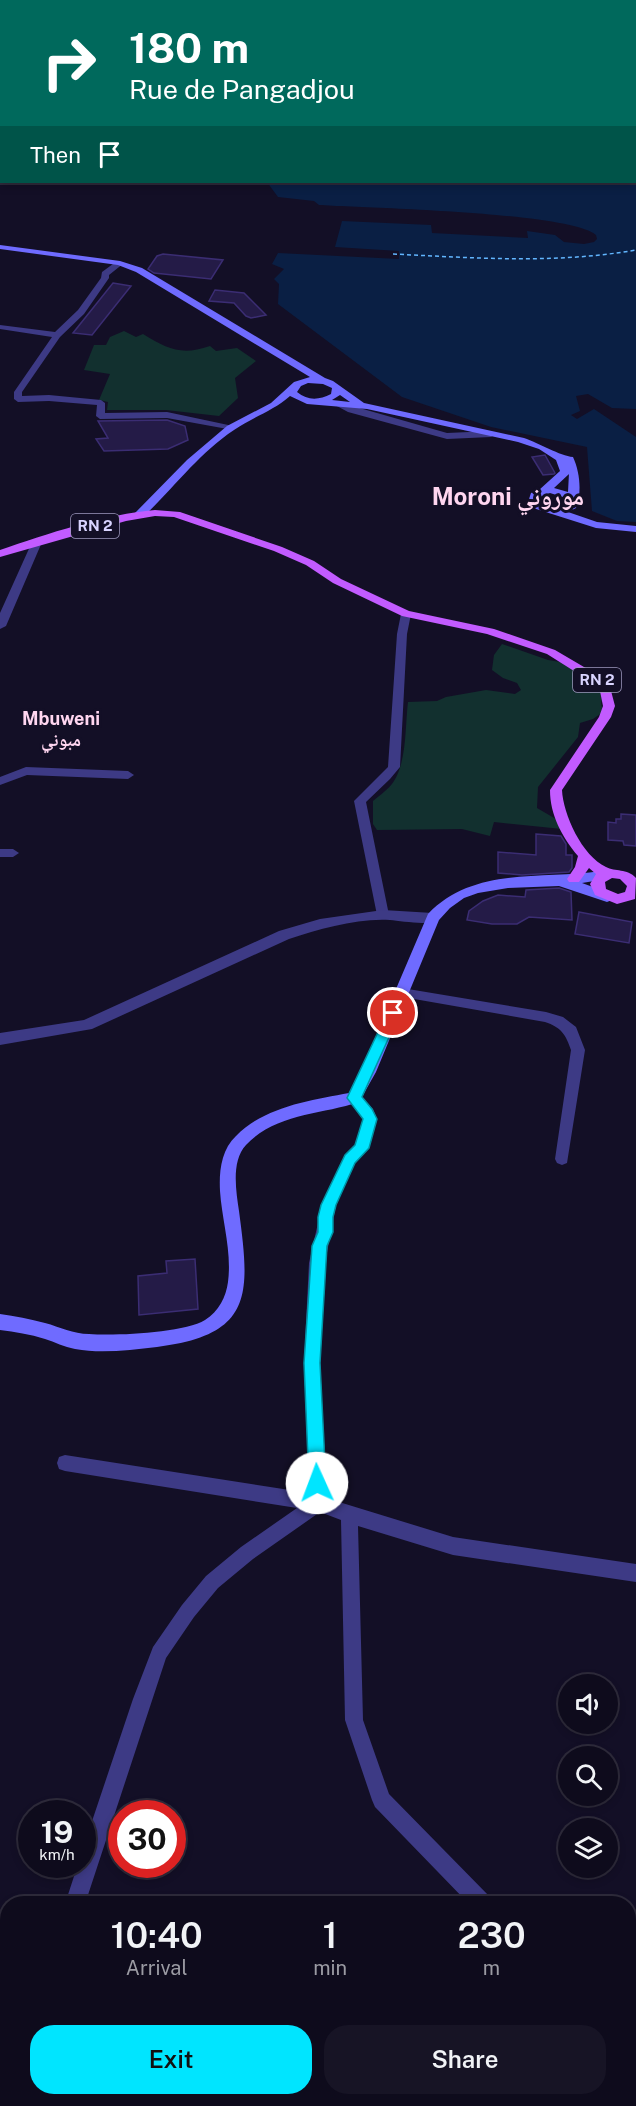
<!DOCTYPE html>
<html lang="en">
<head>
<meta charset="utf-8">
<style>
	body { margin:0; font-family:"Public Sans","Noto Naskh Arabic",sans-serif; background:#171425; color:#f1f3f6; height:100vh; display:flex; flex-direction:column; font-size:22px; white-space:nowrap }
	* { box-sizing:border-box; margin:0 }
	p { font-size:20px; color:#9b9ba3 }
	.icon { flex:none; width:33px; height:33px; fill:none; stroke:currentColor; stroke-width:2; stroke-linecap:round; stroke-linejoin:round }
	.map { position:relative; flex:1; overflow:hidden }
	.drawer { position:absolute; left:0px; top:1896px; width:636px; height:210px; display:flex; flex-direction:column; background:#0e0b1c; border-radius:24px 24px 0 0; box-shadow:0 3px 9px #0003,0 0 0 2px #2e2b3b }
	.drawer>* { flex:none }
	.guide { position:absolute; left:0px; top:0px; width:636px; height:183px; box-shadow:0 3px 9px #0003,0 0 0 2px #2e2b3b; background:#00695c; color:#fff; overflow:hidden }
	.fabs { position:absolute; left:558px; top:1674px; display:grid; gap:12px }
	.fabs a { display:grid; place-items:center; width:60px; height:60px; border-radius:50%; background:#0e0b1c; box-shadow:0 3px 9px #0003,0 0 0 2px #2e2b3b; font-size:30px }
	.speed { position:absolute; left:18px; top:1800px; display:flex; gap:12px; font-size:30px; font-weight:700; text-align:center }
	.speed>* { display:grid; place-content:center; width:78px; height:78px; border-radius:50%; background:#0e0b1c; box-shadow:0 3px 9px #0003,0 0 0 2px #2e2b3b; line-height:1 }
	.speed small { font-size:15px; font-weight:400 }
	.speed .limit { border:9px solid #d22; background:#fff; color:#111 }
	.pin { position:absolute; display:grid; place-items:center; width:51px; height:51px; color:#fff; margin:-26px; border:3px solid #fff; border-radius:50%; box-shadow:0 2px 6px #0007 }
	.me { position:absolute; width:66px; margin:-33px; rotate:358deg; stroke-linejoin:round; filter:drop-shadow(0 0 4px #0008) }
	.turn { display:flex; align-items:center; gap:21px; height:126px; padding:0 30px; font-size:27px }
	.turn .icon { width:78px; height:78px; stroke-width:2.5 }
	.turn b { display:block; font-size:42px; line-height:51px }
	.then { display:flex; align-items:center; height:57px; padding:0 30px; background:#0003; gap:12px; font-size:22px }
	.eta { display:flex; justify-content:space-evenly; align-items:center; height:102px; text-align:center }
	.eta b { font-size:36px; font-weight:600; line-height:42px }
	.primary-button { display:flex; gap:12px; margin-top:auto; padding:12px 30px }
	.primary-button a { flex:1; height:69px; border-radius:24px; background:#00e5ff; color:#111; font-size:24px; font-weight:600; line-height:69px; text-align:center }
	.primary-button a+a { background:#171425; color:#f1f3f6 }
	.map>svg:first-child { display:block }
</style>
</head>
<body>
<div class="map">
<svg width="636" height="2106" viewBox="0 0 636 2106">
	<rect width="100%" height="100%" fill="#130f26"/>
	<path fill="#12302f" d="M124,331L136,337L143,334C168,349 181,356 210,346L216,351L237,348L256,361L235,378L238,398L219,416L166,410H107L108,402L99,400L110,374L84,370L94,345H106L110,337Z
		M502,644L548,660L566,663L586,675L604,693L601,703L603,712L593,719L580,723L578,737L538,787L537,808L561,822L562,829L494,822L490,836L462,829L377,830L373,824V801C380,795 389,789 394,781C407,760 405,727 408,702L437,701L446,697L486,690L515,694L521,690L517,683L503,678L492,670L494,655Z"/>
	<path fill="#0a1f44" d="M0,0H636V409L612,408L588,394L576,396L580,411L571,415L577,419L594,409L636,437V522L617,521L592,511L587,447L491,427L402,397L278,304L279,284L274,279L284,269L272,264L278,253L399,259V251L335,247L342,221L431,225L432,233L528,238L527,231L555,235L564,242L584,244L594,242L597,239L596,235C569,212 366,208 319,205L314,201L278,197L267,182H634V2H2L1,95Z"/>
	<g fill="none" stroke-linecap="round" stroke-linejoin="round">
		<path stroke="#62b6ff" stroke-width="1.5" stroke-dasharray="4 3" stroke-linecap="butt" d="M137,0L147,2
			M393,254C475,258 555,264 636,250"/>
	</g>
	<path fill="#241b47" stroke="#3b2d73" stroke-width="1.5" d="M163,254L223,260L211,279L154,273L148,269L157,256Z
		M113,283L131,286L92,335L73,333Z
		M215,290L244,293L266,315L251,318L246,316L234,303L209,301Z
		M167,420L185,426L188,440L168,449L104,451L96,439L108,438L98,421Z
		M545,455L555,473L554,474L543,475L532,457Z
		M621,814L636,815V846L624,845L623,841L608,840V822L616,823V819H621Z
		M536,834L561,836L566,844V855H572V868L569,872L522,875L498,873V852L536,855Z
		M559,888L571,892L572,920L529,917L517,924H492L467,920L469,911L483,901L498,895L525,897L526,890Z
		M579,912L632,922L629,943L575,934Z
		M195,1259L198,1309L139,1315L138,1276L167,1273L166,1261Z"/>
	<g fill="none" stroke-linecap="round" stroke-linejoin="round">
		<path fill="#3d3a85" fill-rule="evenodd" d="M117,261L124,263L109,275V278L84,314L60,337L22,392V396L49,395L101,400L105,403V413L167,412L233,426V430L167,418L100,419L96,416L97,405L49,401L18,402L14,399V392L52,337L0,329V325L55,332L78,310L101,278L102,272Z
			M335,401L447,433L491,431L495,434L491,437L447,439L348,412L335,405Z
			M406,611L411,614L407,634L400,767L390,779L366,802L389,915L383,919L377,915L354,801L388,767L397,634L401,614Z
			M26,767L128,771L134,775L128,779L27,775L0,785V777Z
			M0,849H13L19,853L13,857H0Z
			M402,988L546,1012L563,1017L576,1027L585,1050L567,1163L562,1165L557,1163L555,1159L571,1050C566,1035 561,1027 545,1022L397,996L395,993L397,990Z
			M354,1092L359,1094L373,1109L377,1119L369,1148L355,1163L336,1205L325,1263L320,1363L326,1498L453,1537L636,1564V1582L453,1555L358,1526L363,1720L389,1794L490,1897L493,1904H469L375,1807L372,1800L345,1720L341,1520L320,1512L253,1559L218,1588L194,1617L166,1658L85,1904H65L78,1864H82V1851L133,1699L153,1647L182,1605L206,1576L241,1547L297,1508L65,1471L59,1469L57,1463L59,1457L65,1455L309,1493L304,1363L309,1263L322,1205L345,1155L356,1145L363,1119L347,1098L349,1094Z
			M628,1967L636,1969V1989L628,1987Z
			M585,2098H607L604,2106H582Z"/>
		<path fill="#3d3a85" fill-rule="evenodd" d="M37,539L42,542L6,626L0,629V613L32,542Z
			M383,910L433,913L440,918C434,927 402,921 390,920C357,918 320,929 289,939L92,1029L0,1045V1033L84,1020L279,931L320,919Z"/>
		<path fill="#6f6bff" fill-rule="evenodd" d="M0,245L120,261L142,268L325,378L333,381L364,403L524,438C539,443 560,456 573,457C580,472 582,493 576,508L568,512L597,522L636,526V532L596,528L533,508L529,499L531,493L539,490L560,471L556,460L539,449L518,442L367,409L307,404L290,396C273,411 253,417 234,430C199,453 173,489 143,517H135V513L187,460L227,426L271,403L294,382L310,377L136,272L118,265L0,249ZM308,383L323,384L332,388L331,394C319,400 308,401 297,392L301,386ZM340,395L350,402L332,400ZM569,473L568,492L554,488L569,474ZM550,493L566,498L567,505L555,508L541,504L540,497Z
			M601,871L608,876L606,879L582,883L612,894L614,897L612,900L607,902L559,886L508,888L478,893L464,898L450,908L439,920L376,1072L359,1102C321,1115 276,1113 246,1145C231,1161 236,1191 239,1211C250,1294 254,1335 157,1347C130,1350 101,1354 75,1349C64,1347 55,1342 45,1339C30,1334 15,1332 0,1330V1314C15,1316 30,1319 45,1323C60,1327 73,1334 89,1334C115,1336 184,1333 205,1320C219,1311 226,1297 228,1282C232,1251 222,1221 220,1191C219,1172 221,1150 236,1136C264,1107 311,1100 349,1093L361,1071L428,914C474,866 541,880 601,871Z"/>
		<path fill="#c25bff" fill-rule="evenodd" d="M155,510L180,512L282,547L314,561L341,579L409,611L494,629L555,650L601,677L610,687L615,706L611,717L562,790C563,814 582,856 606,867C615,872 627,868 636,878L635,899L617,904L595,895L590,884L596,874L589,868L579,882H569L567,879L575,867L578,856C562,837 550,815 550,790L599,717L603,706L600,691L593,683L547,654L487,634L402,616L333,583L306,565L274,551L174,517L155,516L126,521L0,557V550C47,534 106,514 155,510ZM612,878L620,879L627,886L625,892L618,894L606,889L605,882Z"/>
	</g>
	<path fill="#00e5ff" stroke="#0095a6" stroke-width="1.5" d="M393,1008L400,1013L362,1097L372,1109L377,1119L369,1148L355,1163L336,1205L333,1217V1232L327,1246L320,1363L326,1483L323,1489L317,1491L311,1489L309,1483L304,1363L312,1246L318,1232V1217L321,1205L345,1155L355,1145L363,1119L347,1098L387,1013Z"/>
	<g text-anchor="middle" stroke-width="6" stroke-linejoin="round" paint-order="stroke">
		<g fill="#130f26" stroke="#9e99be" stroke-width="1.5">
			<rect x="71" y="514" width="48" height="24" rx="4.5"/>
			<rect x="573" y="668" width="48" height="24" rx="4.5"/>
		</g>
		<g font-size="15" font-weight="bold" fill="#d9d4ff">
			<text x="95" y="531">RN 2</text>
			<text x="597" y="685">RN 2</text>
		</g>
		<g font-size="18" font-weight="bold" fill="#ffd6f0" stroke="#130f26">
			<text x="61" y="725">Mbuweni<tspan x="61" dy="21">مبوني</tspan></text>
		</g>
		<g font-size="24" font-weight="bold" fill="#ffd6f0" stroke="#130f26">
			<text x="508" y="505">Moroni موروني</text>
		</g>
	</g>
</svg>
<div class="fabs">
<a><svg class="icon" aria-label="sound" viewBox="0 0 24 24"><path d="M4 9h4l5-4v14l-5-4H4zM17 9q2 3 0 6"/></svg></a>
<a><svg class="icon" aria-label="search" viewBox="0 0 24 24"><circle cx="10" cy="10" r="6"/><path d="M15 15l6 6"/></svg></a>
<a><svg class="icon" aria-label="layers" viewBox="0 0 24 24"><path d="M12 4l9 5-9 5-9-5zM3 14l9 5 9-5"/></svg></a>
</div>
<div class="speed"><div>19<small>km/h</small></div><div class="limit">30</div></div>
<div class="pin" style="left:393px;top:1013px;background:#d93025"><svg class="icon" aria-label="arrive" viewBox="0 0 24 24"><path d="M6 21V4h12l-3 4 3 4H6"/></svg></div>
<svg class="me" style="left:317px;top:1483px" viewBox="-20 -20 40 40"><circle r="19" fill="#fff"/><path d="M0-13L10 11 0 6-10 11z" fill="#00e5ff"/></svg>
<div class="guide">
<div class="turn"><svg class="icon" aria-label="right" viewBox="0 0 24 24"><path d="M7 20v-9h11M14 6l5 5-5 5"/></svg><div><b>180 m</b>Rue de Pangadjou</div></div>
<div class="then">Then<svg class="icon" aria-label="arrive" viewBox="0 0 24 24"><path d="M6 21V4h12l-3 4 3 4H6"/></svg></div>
</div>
<section class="drawer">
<div class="eta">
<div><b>10:40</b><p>Arrival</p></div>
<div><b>1</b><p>min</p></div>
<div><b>230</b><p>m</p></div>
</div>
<div class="primary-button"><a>Exit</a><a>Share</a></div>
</section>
</div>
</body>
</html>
